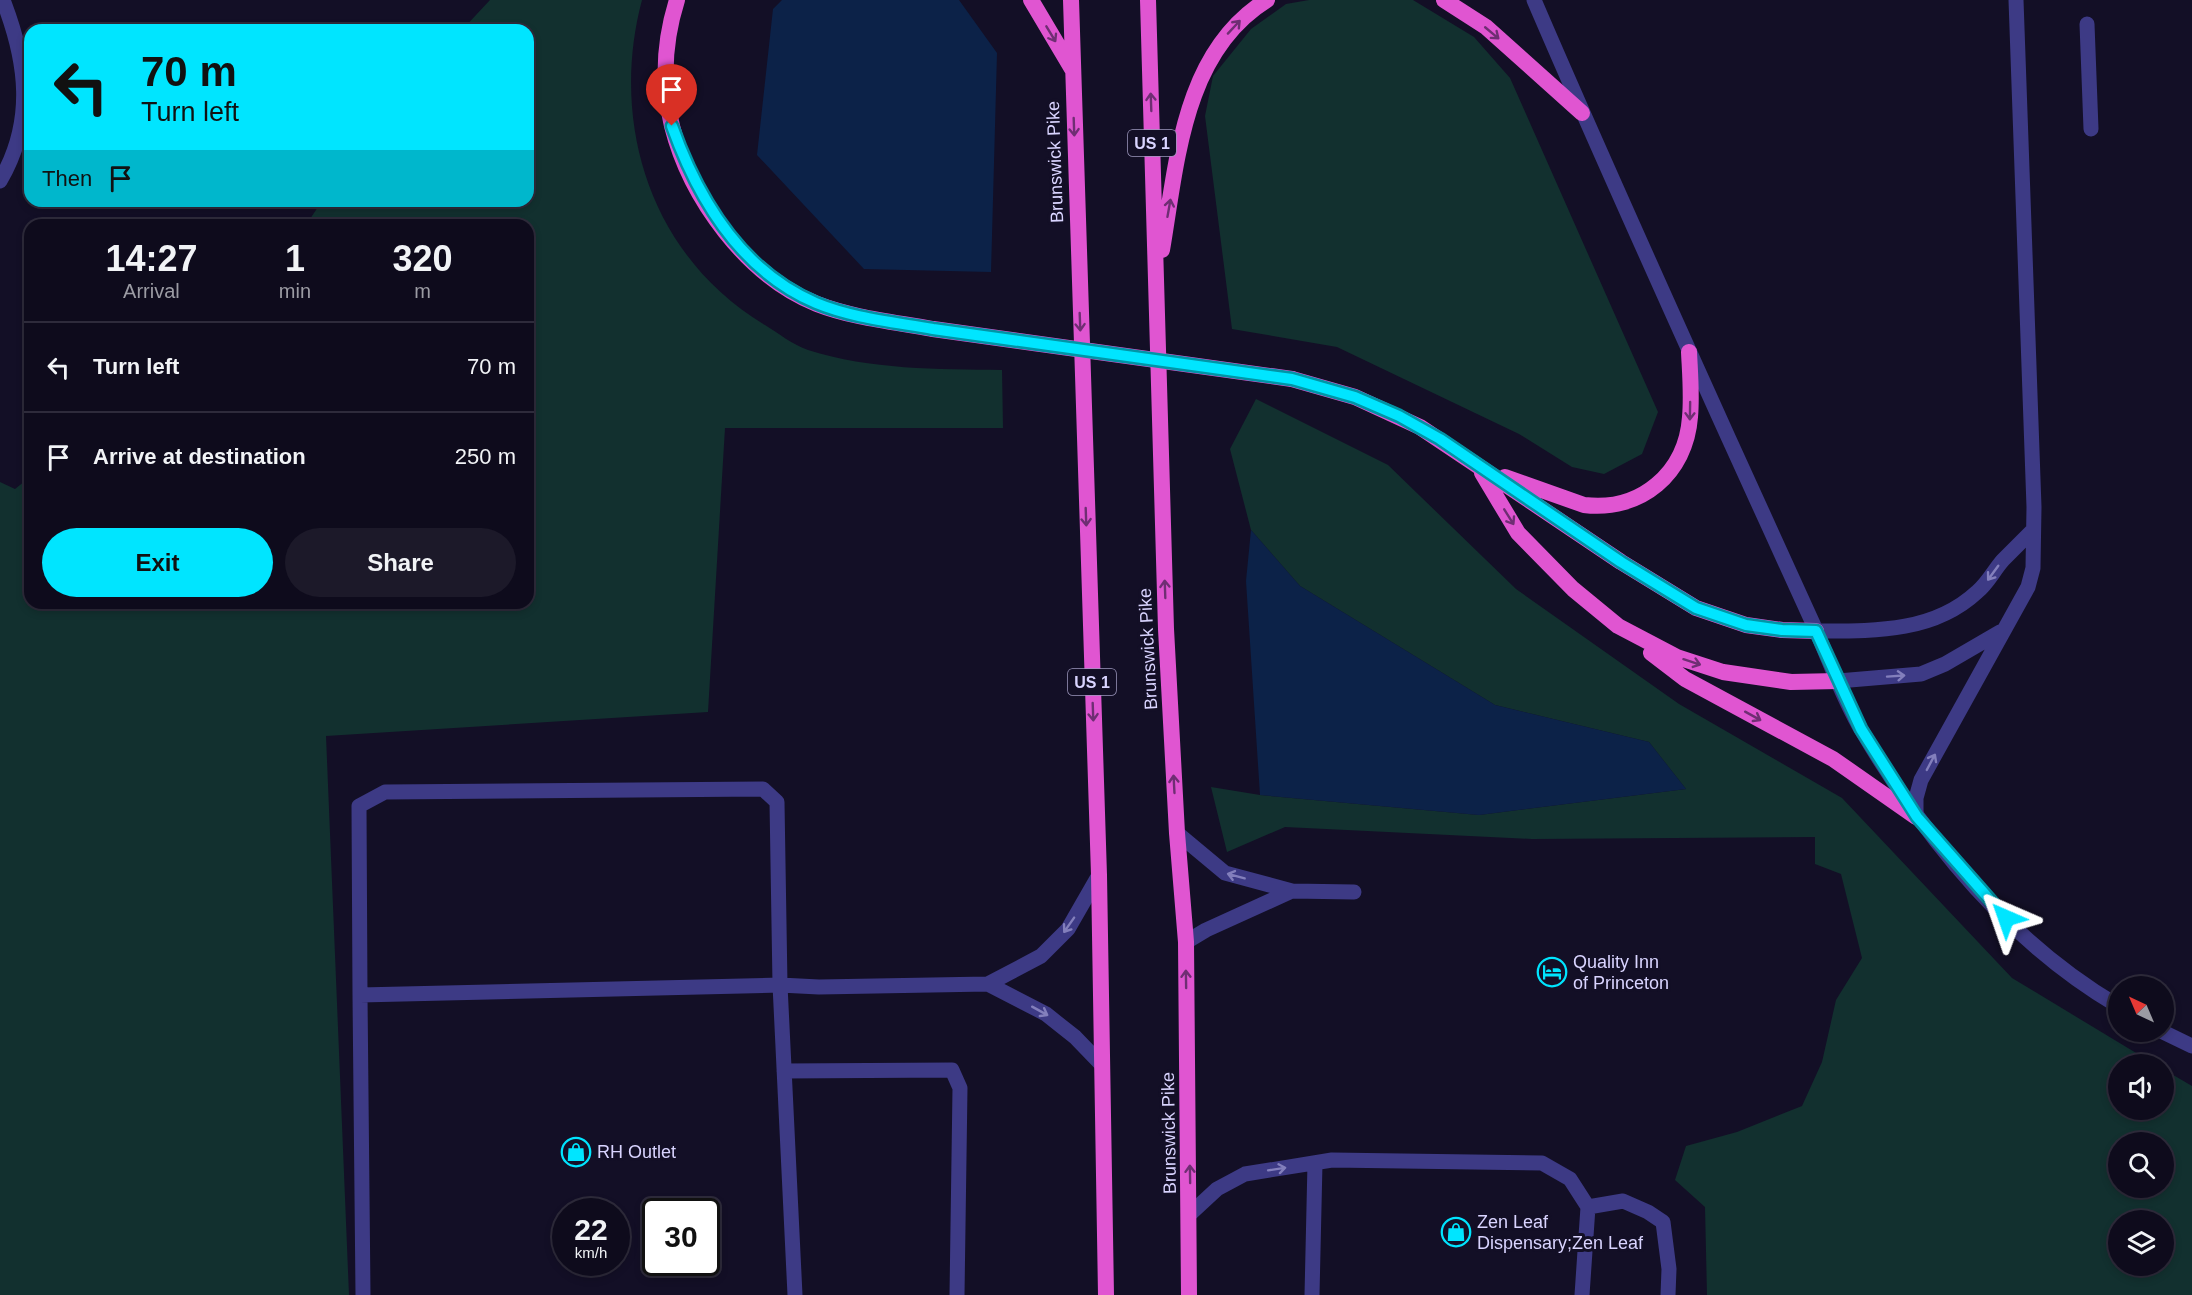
<!DOCTYPE html>
<html lang="en">
<head>
<meta charset="utf-8">
<style>
	body { margin:0; font-family:Helvetica,sans-serif; background:#1c1929; color:#f1f3f6; height:100vh; display:flex; flex-direction:column; font-size:22px; white-space:nowrap }
	* { box-sizing:border-box; margin:0 }
	p { font-size:20px; color:#9b9ba3 }
	.icon { flex:none; width:33px; height:33px; fill:none; stroke:currentColor; stroke-width:2; stroke-linecap:round; stroke-linejoin:round }
	.map { position:relative; flex:1; overflow:hidden }
	.panel { position:absolute; left:24px; top:219px; width:510px; height:390px; display:flex; flex-direction:column; background:#0e0b1c; border-radius:18px; box-shadow:0 3px 9px #0003,0 0 0 2px #2e2b3b }
	.panel>* { flex:none }
	.hud { position:absolute; left:24px; top:24px; width:510px; height:183px; border-radius:18px; box-shadow:0 3px 9px #0003,0 0 0 2px #2e2b3b; background:#00e5ff; color:#111; overflow:hidden }
	.needle { width:39px; rotate:316deg }
	.controls { position:absolute; left:2108px; top:976px; display:grid; gap:12px }
	.controls a { display:grid; place-items:center; width:66px; height:66px; border-radius:50%; background:#0e0b1c; box-shadow:0 3px 9px #0003,0 0 0 2px #2e2b3b; font-size:30px }
	.speed { position:absolute; left:552px; top:1198px; display:flex; gap:12px; font-size:30px; font-weight:700; text-align:center }
	.speed>* { display:grid; place-content:center; width:78px; height:78px; border-radius:50%; background:#0e0b1c; box-shadow:0 3px 9px #0003,0 0 0 2px #2e2b3b; line-height:1 }
	.speed small { font-size:15px; font-weight:400 }
	.speed .limit { border:3px solid #111; border-radius:9px; background:#fff; color:#111 }
	.pin { position:absolute; display:grid; place-items:center; width:51px; height:51px; color:#fff; margin:-62px -26px; border-radius:50% 50% 50% 0; rotate:-45deg; box-shadow:0 0 6px #0007 }
	.pin .icon { rotate:45deg }
	.me { position:absolute; width:66px; margin:-33px; rotate:317deg; stroke-linejoin:round; filter:drop-shadow(0 0 4px #0008) }
	.turn { display:flex; align-items:center; gap:21px; height:126px; padding:0 18px; font-size:27px }
	.turn .icon { width:78px; height:78px; stroke-width:2.5 }
	.turn b { display:block; font-size:42px; line-height:51px }
	.then { display:flex; align-items:center; height:57px; padding:0 18px; background:#0003; gap:12px; font-size:22px }
	.eta { display:flex; justify-content:space-evenly; align-items:center; height:102px; text-align:center }
	.eta b { font-size:36px; font-weight:700; line-height:42px }
	.action { display:flex; gap:12px; margin-top:auto; padding:12px 18px }
	.action a { flex:1; height:69px; border-radius:36px; background:#00e5ff; color:#111; font-size:24px; font-weight:700; line-height:69px; text-align:center }
	.action a+a { background:#1c1929; color:#f1f3f6 }
	ul { padding:0; list-style:none }
	li { display:flex; align-items:center; gap:18px; height:90px; padding:0 18px; border-top:2px solid #2e2b3b }
	li div { flex:1 }
	li b { display:block; font-size:22px }
	li em { font-style:normal }
	.map>svg:first-child { display:block }
</style>
</head>
<body>
<div class="map">
<svg width="2192" height="1295" viewBox="0 0 2192 1295">
	<rect width="100%" height="100%" fill="#130f26"/>
	<path fill="#12302f" fill-rule="evenodd" d="M490,0H642C609,124 651,257 765,325C778,333 793,345 808,350C871,370 937,369 1002,370L1003,428H725L708,712L326,736L349,1295H0V482L15,489L30,477V603H528V225H306L322,201H528V30H462Z
		M1309,0H1413L1474,37L1510,78L1658,412L1642,454L1604,474L1572,467L1519,434L1337,347L1232,329L1205,116L1213,76L1251,29L1286,4Z
		M1256,399L1388,465L1516,589L1679,704L1842,798L2012,978L2156,1065H2118V1110H2163V1069L2192,1086V1295H1707L1705,1207L1675,1180L1686,1146L1737,1132L1802,1106L1822,1062L1836,1000L1862,958L1841,874L1815,864V837L1532,839L1285,827L1227,852L1211,787L1260,795L1479,815L1686,789L1649,742L1495,705L1300,586L1251,530L1230,449ZM2118,1143H2163V1188H2118ZM2118,1221H2163V1266H2118Z"/>
	<path fill="#0c2248" d="M782,0H959L997,53L991,272L864,269L757,155L773,9Z
		M1251,530L1300,586L1495,705L1649,742L1686,789L1479,815L1260,795L1246,581Z"/>
	<g fill="none" stroke-linecap="round" stroke-linejoin="round">
		<path stroke="#3d3a85" stroke-width="15" d="M2087,24L2091,129
			M1816,631C1873,631 1933,633 1977,592C1988,583 1994,570 2003,560C2013,550 2023,540 2033,530
			M1838,681L1921,674L1945,664L2000,632
			M1916,817V798L1921,780L2028,587L2033,568L2034,507L2016,0
			M1177,833L1225,873L1292,891L1354,892
			M1186,942L1206,930L1292,891
			M988,984L1046,1014L1075,1037L1102,1065
			M360,995L363,1295
			M784,1071L952,1070L960,1088L957,1295
			M1588,1207L1623,1201L1648,1212L1663,1222L1669,1269L1668,1295
			M1190,1214L1217,1189L1245,1174L1332,1160L1542,1163L1570,1179L1588,1207L1582,1295
			M795,1295L780,985L777,802L763,789L385,792L359,806L360,995L780,985L819,987L988,984L1041,956L1068,929L1099,875
			M1312,1295L1315,1163"/>
		<path stroke="#3d3a85" stroke-width="15" d="M1534,0C1597,147 1663,293 1729,439C1758,502 1786,565 1815,628C1830,662 1843,699 1862,731C1925,838 2009,942 2118,1006
			M0,181C35,121 27,62 3,0
			M2163,1032L2192,1046"/>
		<path stroke="#e055d1" stroke-width="16" d="M677,0C664,41 662,84 672,126C690,198 747,276 817,304C853,318 895,322 933,329
			M1031,0L1072,69
			M1071,0L1099,875L1106,1295
			M1148,0L1166,629L1177,833L1186,942L1189,1295
			M1444,0L1486,27L1582,113
			M1162,250C1177,162 1183,52 1267,0
			M1292,379L1355,397L1420,427L1621,562L1696,608L1746,625L1782,630L1816,631
			M1482,473L1518,533L1573,589L1618,626L1677,657L1723,672L1791,682L1838,681
			M1505,477L1584,505C1641,512 1686,473 1690,417C1692,395 1690,373 1689,352
			M1651,653L1685,679L1833,759L1916,817"/>
		<path stroke="#e055d1" stroke-width="16" d="M933,329L1292,379"/>
	</g>
	<defs><path id="oneway-shaft" d="M-6 0H5M1.5-3L5.5 0L1.5 3" fill="none" stroke-width="1.6" stroke-linecap="round" stroke-linejoin="round" transform="scale(1.5)"/></defs>
	<g stroke="#6f2e73">
		<use href="#oneway-shaft" transform="translate(1234 27) rotate(-47)"/>
		<use href="#oneway-shaft" transform="translate(1492 33) rotate(40)"/>
		<use href="#oneway-shaft" transform="translate(1051 34) rotate(59)"/>
		<use href="#oneway-shaft" transform="translate(1151 102) rotate(-92)"/>
		<use href="#oneway-shaft" transform="translate(1074 127) rotate(88)"/>
		<use href="#oneway-shaft" transform="translate(1169 208) rotate(-80)"/>
		<use href="#oneway-shaft" transform="translate(1080 322) rotate(88)"/>
		<use href="#oneway-shaft" transform="translate(1690 411) rotate(91)"/>
		<use href="#oneway-shaft" transform="translate(1086 517) rotate(88)"/>
		<use href="#oneway-shaft" transform="translate(1509 517) rotate(58)"/>
		<use href="#oneway-shaft" transform="translate(1165 589) rotate(-92)"/>
		<use href="#oneway-shaft" transform="translate(1692 662) rotate(18)"/>
		<use href="#oneway-shaft" transform="translate(1093 712) rotate(88)"/>
		<use href="#oneway-shaft" transform="translate(1753 716) rotate(29)"/>
		<use href="#oneway-shaft" transform="translate(1174 784) rotate(-93)"/>
		<use href="#oneway-shaft" transform="translate(1186 979) rotate(-91)"/>
		<use href="#oneway-shaft" transform="translate(1190 1174) rotate(-91)"/>
	</g>
	<g stroke="#837fbc">
		<use href="#oneway-shaft" transform="translate(1993 573) rotate(126)"/>
		<use href="#oneway-shaft" transform="translate(1896 676) rotate(-4)"/>
		<use href="#oneway-shaft" transform="translate(1931 762) rotate(-62)"/>
		<use href="#oneway-shaft" transform="translate(1236 876) rotate(-165)"/>
		<use href="#oneway-shaft" transform="translate(1069 925) rotate(125)"/>
		<use href="#oneway-shaft" transform="translate(1040 1011) rotate(29)"/>
		<use href="#oneway-shaft" transform="translate(1277 1169) rotate(-9)"/>
	</g>
	<g fill="none" stroke-linecap="round" stroke-linejoin="round">
		<g stroke="#0095a6" stroke-width="15">
			<path id="route" d="M672,126C698,199 741,271 816,303C852,318 894,322 933,329L1292,379L1355,397L1399,416L1440,439L1621,562L1696,608L1746,625L1782,630L1816,631L1861,729L1917,817L2006,918"/>
		</g>
		<use href="#route" stroke="#00e5ff" stroke-width="10"/>
	</g>
	<defs>
		<g id="hotel-ring" transform="scale(1.5)"><circle r="9.5" fill="#130f26" stroke="#00e5ff" stroke-width="1.5"/><path d="M-6-4.5h1.5V1H6V5H4.5V3h-9V5H-6ZM-4 0a1.8 1.8 0 1 1 3.6 0ZM.5 0V-2.5h3Q6-2.5 6 0Z" fill="#00e5ff"/></g>
		<g id="shop-ring" transform="scale(1.5)"><circle r="9.5" fill="#130f26" stroke="#00e5ff" stroke-width="1.5"/><path d="M-5-2.5h2.3a2.7 3.5 0 0 1 5.4 0H5L5.5 6h-11ZM-1.5-2.5h3a1.5 2.3 0 0 0-3 0Z" fill="#00e5ff"/></g>
	</defs>
	<g fill-rule="evenodd">
		<use href="#hotel-ring" x="1552" y="972"/>
		<use href="#shop-ring" x="576" y="1152"/>
		<use href="#shop-ring" x="1456" y="1232"/>
	</g>
	<g text-anchor="middle" stroke-width="6" stroke-linejoin="round" paint-order="stroke">
		<g fill="#130f26" stroke="#9e99be" stroke-width="1.5">
			<rect x="1128" y="130" width="48" height="26" rx="4.5"/>
			<rect x="1068" y="669" width="48" height="26" rx="4.5"/>
		</g>
		<g font-size="16" font-weight="bold" fill="#d9d4ff">
			<text x="1152" y="149">US 1</text>
			<text x="1092" y="688">US 1</text>
		</g>
		<g font-size="18" fill="#d9d4ff" stroke="#130f26">
			<text transform="translate(1055 162) rotate(-92)" y="6">Brunswick Pike</text>
			<text transform="translate(1148 649) rotate(-93)" y="6">Brunswick Pike</text>
			<text transform="translate(1169 1133) rotate(-91)" y="6">Brunswick Pike</text>
		</g>
		<g font-size="18" fill="#d9d4ff" stroke="#130f26" text-anchor="start">
			<text x="1573" y="968">Quality Inn<tspan x="1573" dy="21">of Princeton</tspan></text>
			<text x="597" y="1158">RH Outlet</text>
			<text x="1477" y="1228">Zen Leaf<tspan x="1477" dy="21">Dispensary;Zen Leaf</tspan></text>
		</g>
	</g>
</svg>
<div class="controls">
<a><svg class="needle" viewBox="-14 -14 28 28"><path d="M0-13l5 13h-10z" fill="#e53935"/><path d="M0 13l5-13h-10z" fill="#9b9ba3"/></svg></a>
<a><svg class="icon" aria-label="sound" viewBox="0 0 24 24"><path d="M4 9h4l5-4v14l-5-4H4zM17 9q2 3 0 6"/></svg></a>
<a><svg class="icon" aria-label="search" viewBox="0 0 24 24"><circle cx="10" cy="10" r="6"/><path d="M15 15l6 6"/></svg></a>
<a><svg class="icon" aria-label="layers" viewBox="0 0 24 24"><path d="M12 4l9 5-9 5-9-5zM3 14l9 5 9-5"/></svg></a>
</div>
<div class="speed"><div>22<small>km/h</small></div><div class="limit">30</div></div>
<div class="pin" style="left:672px;top:126px;background:#d93025"><svg class="icon" aria-label="arrive" viewBox="0 0 24 24"><path d="M6 21V4h12l-3 4 3 4H6"/></svg></div>
<svg class="me" style="left:2006px;top:918px" viewBox="-20 -20 40 40"><path d="M0-17L14 15 0 8-14 15z" fill="#00e5ff" stroke="#fff" stroke-width="4"/></svg>
<div class="hud">
<div class="turn"><svg class="icon" aria-label="left" viewBox="0 0 24 24"><path d="M17 20v-9H6M10 6l-5 5 5 5"/></svg><div><b>70 m</b>Turn left</div></div>
<div class="then">Then<svg class="icon" aria-label="arrive" viewBox="0 0 24 24"><path d="M6 21V4h12l-3 4 3 4H6"/></svg></div>
</div>
<section class="panel">
<div class="eta">
<div><b>14:27</b><p>Arrival</p></div>
<div><b>1</b><p>min</p></div>
<div><b>320</b><p>m</p></div>
</div>
<ul>
<li><svg class="icon" aria-label="left" viewBox="0 0 24 24"><path d="M17 20v-9H6M10 6l-5 5 5 5"/></svg><div><b>Turn left</b></div><em>70 m</em></li>
<li><svg class="icon" aria-label="arrive" viewBox="0 0 24 24"><path d="M6 21V4h12l-3 4 3 4H6"/></svg><div><b>Arrive at destination</b></div><em>250 m</em></li>
</ul>
<div class="action"><a>Exit</a><a>Share</a></div>
</section>
</div>
</body>
</html>
